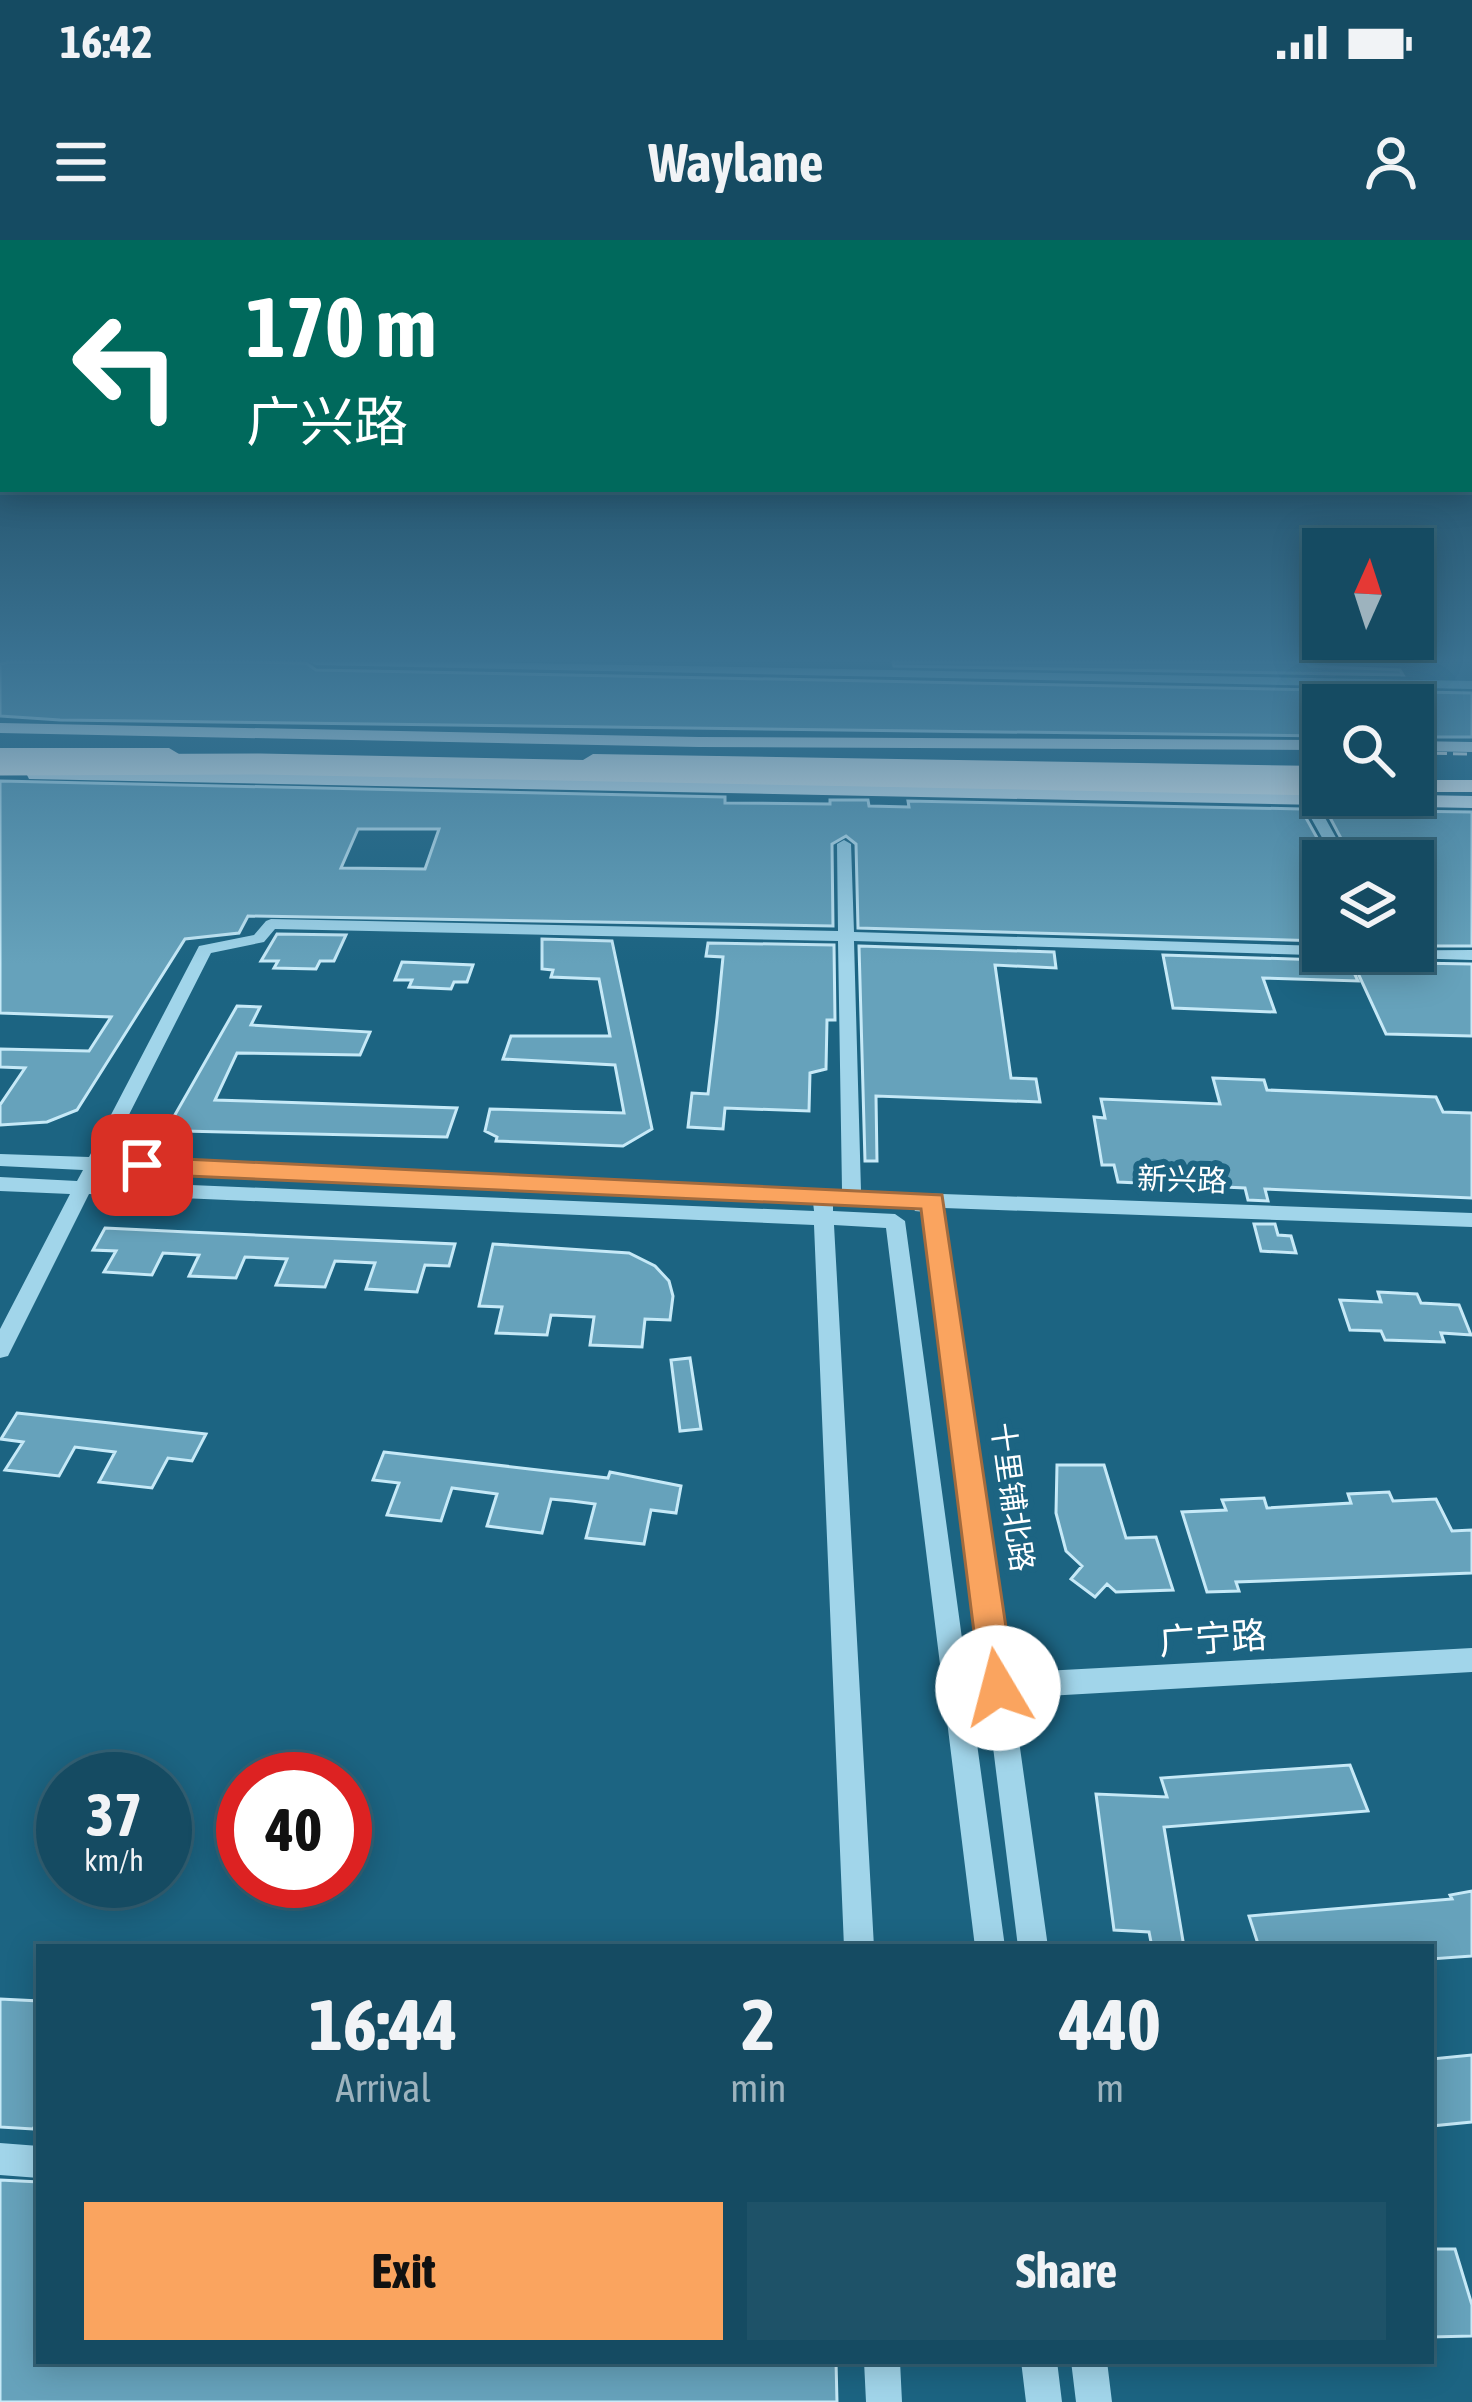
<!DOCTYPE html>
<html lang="en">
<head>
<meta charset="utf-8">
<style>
	body { margin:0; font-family:"Asap Condensed","Noto Sans SC",sans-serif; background:#1e5268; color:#f1f3f6; height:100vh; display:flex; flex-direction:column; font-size:45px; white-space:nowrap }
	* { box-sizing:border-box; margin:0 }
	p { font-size:39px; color:#9db3be }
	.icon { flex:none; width:66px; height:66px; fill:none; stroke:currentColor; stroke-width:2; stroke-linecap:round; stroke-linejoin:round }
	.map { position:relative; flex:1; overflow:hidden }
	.drawer { position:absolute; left:36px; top:1704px; width:1398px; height:420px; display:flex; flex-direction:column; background:#154b62; border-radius:0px; box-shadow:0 6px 30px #0003,0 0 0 3px #346377 }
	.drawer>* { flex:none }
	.banner { position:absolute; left:0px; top:0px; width:1473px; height:252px; box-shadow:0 6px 30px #0003,0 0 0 3px #346377; background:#00695c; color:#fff; overflow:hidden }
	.needle { width:78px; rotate:3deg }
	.tools { position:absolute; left:1302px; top:288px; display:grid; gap:24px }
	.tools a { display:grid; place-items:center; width:132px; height:132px; border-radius:0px; background:#154b62; box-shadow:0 6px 30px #0003,0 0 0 3px #346377; font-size:60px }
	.speed { position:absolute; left:36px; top:1512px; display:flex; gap:24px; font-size:60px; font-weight:700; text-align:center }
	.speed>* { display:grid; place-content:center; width:156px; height:156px; border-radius:50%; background:#154b62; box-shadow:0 6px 30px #0003,0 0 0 3px #346377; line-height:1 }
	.speed small { font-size:30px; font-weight:400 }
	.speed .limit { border:18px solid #d22; background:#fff; color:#111 }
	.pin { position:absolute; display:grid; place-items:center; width:102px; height:102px; color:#fff; margin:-51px; border-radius:24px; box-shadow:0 6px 18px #0006 }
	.me { position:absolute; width:132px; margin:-66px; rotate:352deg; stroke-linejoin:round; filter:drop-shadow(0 0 9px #0008) }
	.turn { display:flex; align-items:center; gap:42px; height:252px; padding:0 48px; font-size:54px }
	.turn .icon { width:156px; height:156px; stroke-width:2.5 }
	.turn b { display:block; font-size:84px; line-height:102px }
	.eta { display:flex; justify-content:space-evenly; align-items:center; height:204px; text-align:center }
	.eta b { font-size:72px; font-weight:700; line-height:84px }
	.cta { display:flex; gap:24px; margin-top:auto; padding:24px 48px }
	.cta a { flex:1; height:138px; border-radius:0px; background:#faa45f; color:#111; font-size:48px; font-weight:700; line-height:138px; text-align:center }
	.cta a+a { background:#1e5268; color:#f1f3f6 }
	.status { display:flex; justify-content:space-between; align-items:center; height:84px; padding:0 60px; background:#154b62; direction:ltr }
	.status svg { height:33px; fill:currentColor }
	header { display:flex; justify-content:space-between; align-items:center; height:156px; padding:0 48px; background:#154b62; font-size:54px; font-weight:700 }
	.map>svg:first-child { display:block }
</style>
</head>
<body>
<div class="status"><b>16:42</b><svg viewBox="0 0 49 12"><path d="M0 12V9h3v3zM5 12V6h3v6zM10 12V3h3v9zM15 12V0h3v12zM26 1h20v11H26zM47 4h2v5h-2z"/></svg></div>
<header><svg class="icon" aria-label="menu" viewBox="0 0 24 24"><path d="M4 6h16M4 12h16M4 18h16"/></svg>Waylane<svg class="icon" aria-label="person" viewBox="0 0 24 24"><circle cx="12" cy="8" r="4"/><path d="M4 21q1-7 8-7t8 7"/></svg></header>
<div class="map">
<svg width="1472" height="2162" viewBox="0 0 1472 2162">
	<rect width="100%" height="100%" fill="#1c6482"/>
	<path fill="#66a2bb" stroke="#c6e9f7" stroke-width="3" fill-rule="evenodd" d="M9,422H239L306,423L316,430L1472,453V497H1413V465L1405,455L1340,453L1343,459L1323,461V496L60,480L0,476V424Z
		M893,422H1307L1309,426L1400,430L1403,435L894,426Z
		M0,541L725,557V563L830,564V560H868L869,566L909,567L908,561L1301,569L1330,621H1323V701L858,688L856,604L846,596L832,604L833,686L248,676L239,693L185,699L77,870L47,882L0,885V865L25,828L0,827V809L89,811L111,777L0,773ZM358,589H439L425,629L341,628Z
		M1326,570L1472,572V706H1413V621H1353Z
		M277,694L346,695L334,721H320L316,729L274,728L278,721H261Z
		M542,699L612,701L652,889L623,906L496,901L497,897L485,891L490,869L624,873L615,825L503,819L511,796H610L599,739L551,737L553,730L542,729Z
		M708,703L834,705L835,780H827L826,829L810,833L809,871L725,868L723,889L688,887L692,853L708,854L717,778L723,717L706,716Z
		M859,706L1054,712L1056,728L995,725L1011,838L1036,839L1040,862L876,856L877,921H865Z
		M1163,715L1323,720L1350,724L1358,741L1263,738L1275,772L1173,768Z
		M402,722L473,725L467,742H454L451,749L409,747L412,740H395Z
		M1413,723L1472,724V796L1386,794L1356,729L1413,730Z
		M237,766L260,767L251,785L370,792L360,815L237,813L215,860L457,868L447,897L182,891L172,880Z
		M1213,838L1264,840L1267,850L1436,857L1443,872L1472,873V958L1265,949L1268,961L1248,960L1245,948L1118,942L1114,925H1102L1094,877L1105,878L1101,859L1220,864Z
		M1254,984H1275L1278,995L1291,996L1296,1013L1261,1011Z
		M105,988L188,992L455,1004L449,1026L425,1025L417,1052L366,1049L375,1023L335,1021L325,1047L276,1045L287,1019L245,1017L236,1038L189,1036L199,1015L163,1013L152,1035L104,1032L116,1011L93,1010Z
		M493,1004L629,1013L655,1026L669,1041L673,1056L670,1080L645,1079L642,1107L590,1105L594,1077L551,1075L547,1095L496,1093L502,1067L479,1066Z
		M1378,1052L1417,1054L1421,1063L1459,1065L1471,1095L1441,1093L1444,1102L1385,1100L1381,1091L1350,1090L1340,1060L1381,1062Z
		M690,1118L701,1189L680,1191L671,1120Z
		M17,1173L110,1183L206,1194L192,1221L168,1218L152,1248L99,1242L115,1212L75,1207L59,1236L5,1230L23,1202L1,1199Z
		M384,1212L608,1238L610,1232L681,1246L676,1273L651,1270L644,1304L586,1298L595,1264L572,1261L551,1259L542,1293L487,1286L497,1254L452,1248L441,1281L387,1275L399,1243L373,1240Z
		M1057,1225H1104L1126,1298L1156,1297L1173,1350L1116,1352L1107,1344L1095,1357L1071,1339L1082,1326L1066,1311L1056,1273Z
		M1389,1252L1393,1261L1436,1259L1452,1291L1472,1290V1333L1236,1342L1239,1351L1207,1352L1182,1272L1226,1270L1222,1260L1264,1258L1267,1268L1351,1263L1348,1254Z
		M1350,1525L1368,1571L1164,1587L1184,1707H1152L1149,1692L1114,1690L1096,1554L1167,1557L1161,1538Z
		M1472,1651V1716L1431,1719V1707H1259L1249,1676L1452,1659L1450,1655Z
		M0,1759L39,1761V1879L33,1889L0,1887Z
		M1472,1815V1882L1431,1886V1819Z
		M0,1940L39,1942V2121H836L837,2162H0Z
		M1431,2009H1455L1472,2065V2096L1431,2097Z"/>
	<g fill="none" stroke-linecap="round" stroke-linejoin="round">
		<path fill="#a1d5ea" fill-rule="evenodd" d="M310,422H471L1472,441V449L316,425Z
			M1307,554L1314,558L1349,621H1335L1300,558Z
			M844,600L851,604L854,692L1323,706V711L1472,710V720L854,701L861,951L1472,973V987L944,968L1009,1433L1472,1408V1432L1013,1458L1048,1707H1018L987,1459L971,1460L1005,1707H975L886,988L834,985L874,1707H844L814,985L89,954L8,1116L0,1118V1089L70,954L0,951V937L77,941L83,930L0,926V914L89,917L199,706L254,695L266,681L271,679L838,691L837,604ZM275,689L838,701L842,950L107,918L211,713L264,702ZM101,931L813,962L814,971L96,941ZM833,963L913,967L915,971L925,972L983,1434L967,1435L905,981L895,974L833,971Z
			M0,1903L39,1906V1938L0,1935Z
			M864,2121H900L902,2162H866Z
			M1021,2121H1057L1062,2162H1026Z
			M1071,2121H1107L1112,2162H1076Z"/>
		<path fill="#e5f5fe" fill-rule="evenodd" d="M0,483L699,497L1323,500V510L699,507L0,493Z
			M1413,501L1472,502V512L1413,511Z
			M36,529L1472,556V568L29,539L27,535Z"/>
		<path fill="#fff" fill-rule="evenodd" d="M0,508H169L179,514L169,520H0Z
			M593,514L1323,526V538L586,524L583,520Z
			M1413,540H1472V552H1413Z"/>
		<path stroke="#fff" stroke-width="3" stroke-dasharray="14 6" stroke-linecap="butt" d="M1413,513L1472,514"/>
		<path stroke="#fff" stroke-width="21" d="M0,525L260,524L1323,545"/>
	</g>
	<linearGradient id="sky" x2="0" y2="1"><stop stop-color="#0f3748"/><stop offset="0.58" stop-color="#3a7292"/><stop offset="1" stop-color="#3a7292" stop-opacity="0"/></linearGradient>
	<rect width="1472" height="724" fill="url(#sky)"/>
	<path fill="#faa45f" stroke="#a26b3e" stroke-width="3" d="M142,917L942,955L1015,1448L1010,1460L998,1465L986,1460L981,1448L921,969L142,934L130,925Z"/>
	<g text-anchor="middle" stroke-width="12" stroke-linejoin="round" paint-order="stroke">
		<g font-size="30" fill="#fff" stroke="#1c6482">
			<text transform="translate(1182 940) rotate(2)" y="10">新兴路</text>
			<text transform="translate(1012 1257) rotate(82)" y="10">十里铺北路</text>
		</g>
		<g font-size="36" fill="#fff" stroke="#1c6482">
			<text transform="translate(1213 1398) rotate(-4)" y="13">广宁路</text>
		</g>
	</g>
</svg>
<div class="tools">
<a><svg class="needle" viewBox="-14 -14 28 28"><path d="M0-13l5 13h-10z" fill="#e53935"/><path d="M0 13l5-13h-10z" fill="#9db3be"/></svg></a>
<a><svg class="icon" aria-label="search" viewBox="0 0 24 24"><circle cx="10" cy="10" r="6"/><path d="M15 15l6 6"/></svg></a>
<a><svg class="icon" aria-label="layers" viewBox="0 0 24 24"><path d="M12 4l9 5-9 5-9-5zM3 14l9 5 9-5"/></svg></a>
</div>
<div class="speed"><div>37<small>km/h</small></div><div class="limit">40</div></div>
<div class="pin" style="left:142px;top:925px;background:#d93025"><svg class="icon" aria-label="arrive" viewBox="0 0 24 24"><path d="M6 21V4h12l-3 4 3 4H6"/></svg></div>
<svg class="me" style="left:998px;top:1448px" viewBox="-20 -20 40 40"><circle r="19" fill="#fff"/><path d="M0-13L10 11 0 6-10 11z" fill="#faa45f"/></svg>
<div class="banner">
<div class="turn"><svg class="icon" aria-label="left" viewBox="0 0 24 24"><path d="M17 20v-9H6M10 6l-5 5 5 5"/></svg><div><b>170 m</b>广兴路</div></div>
</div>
<section class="drawer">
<div class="eta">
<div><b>16:44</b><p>Arrival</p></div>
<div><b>2</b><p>min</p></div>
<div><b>440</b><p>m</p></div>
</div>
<div class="cta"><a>Exit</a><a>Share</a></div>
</section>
</div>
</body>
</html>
